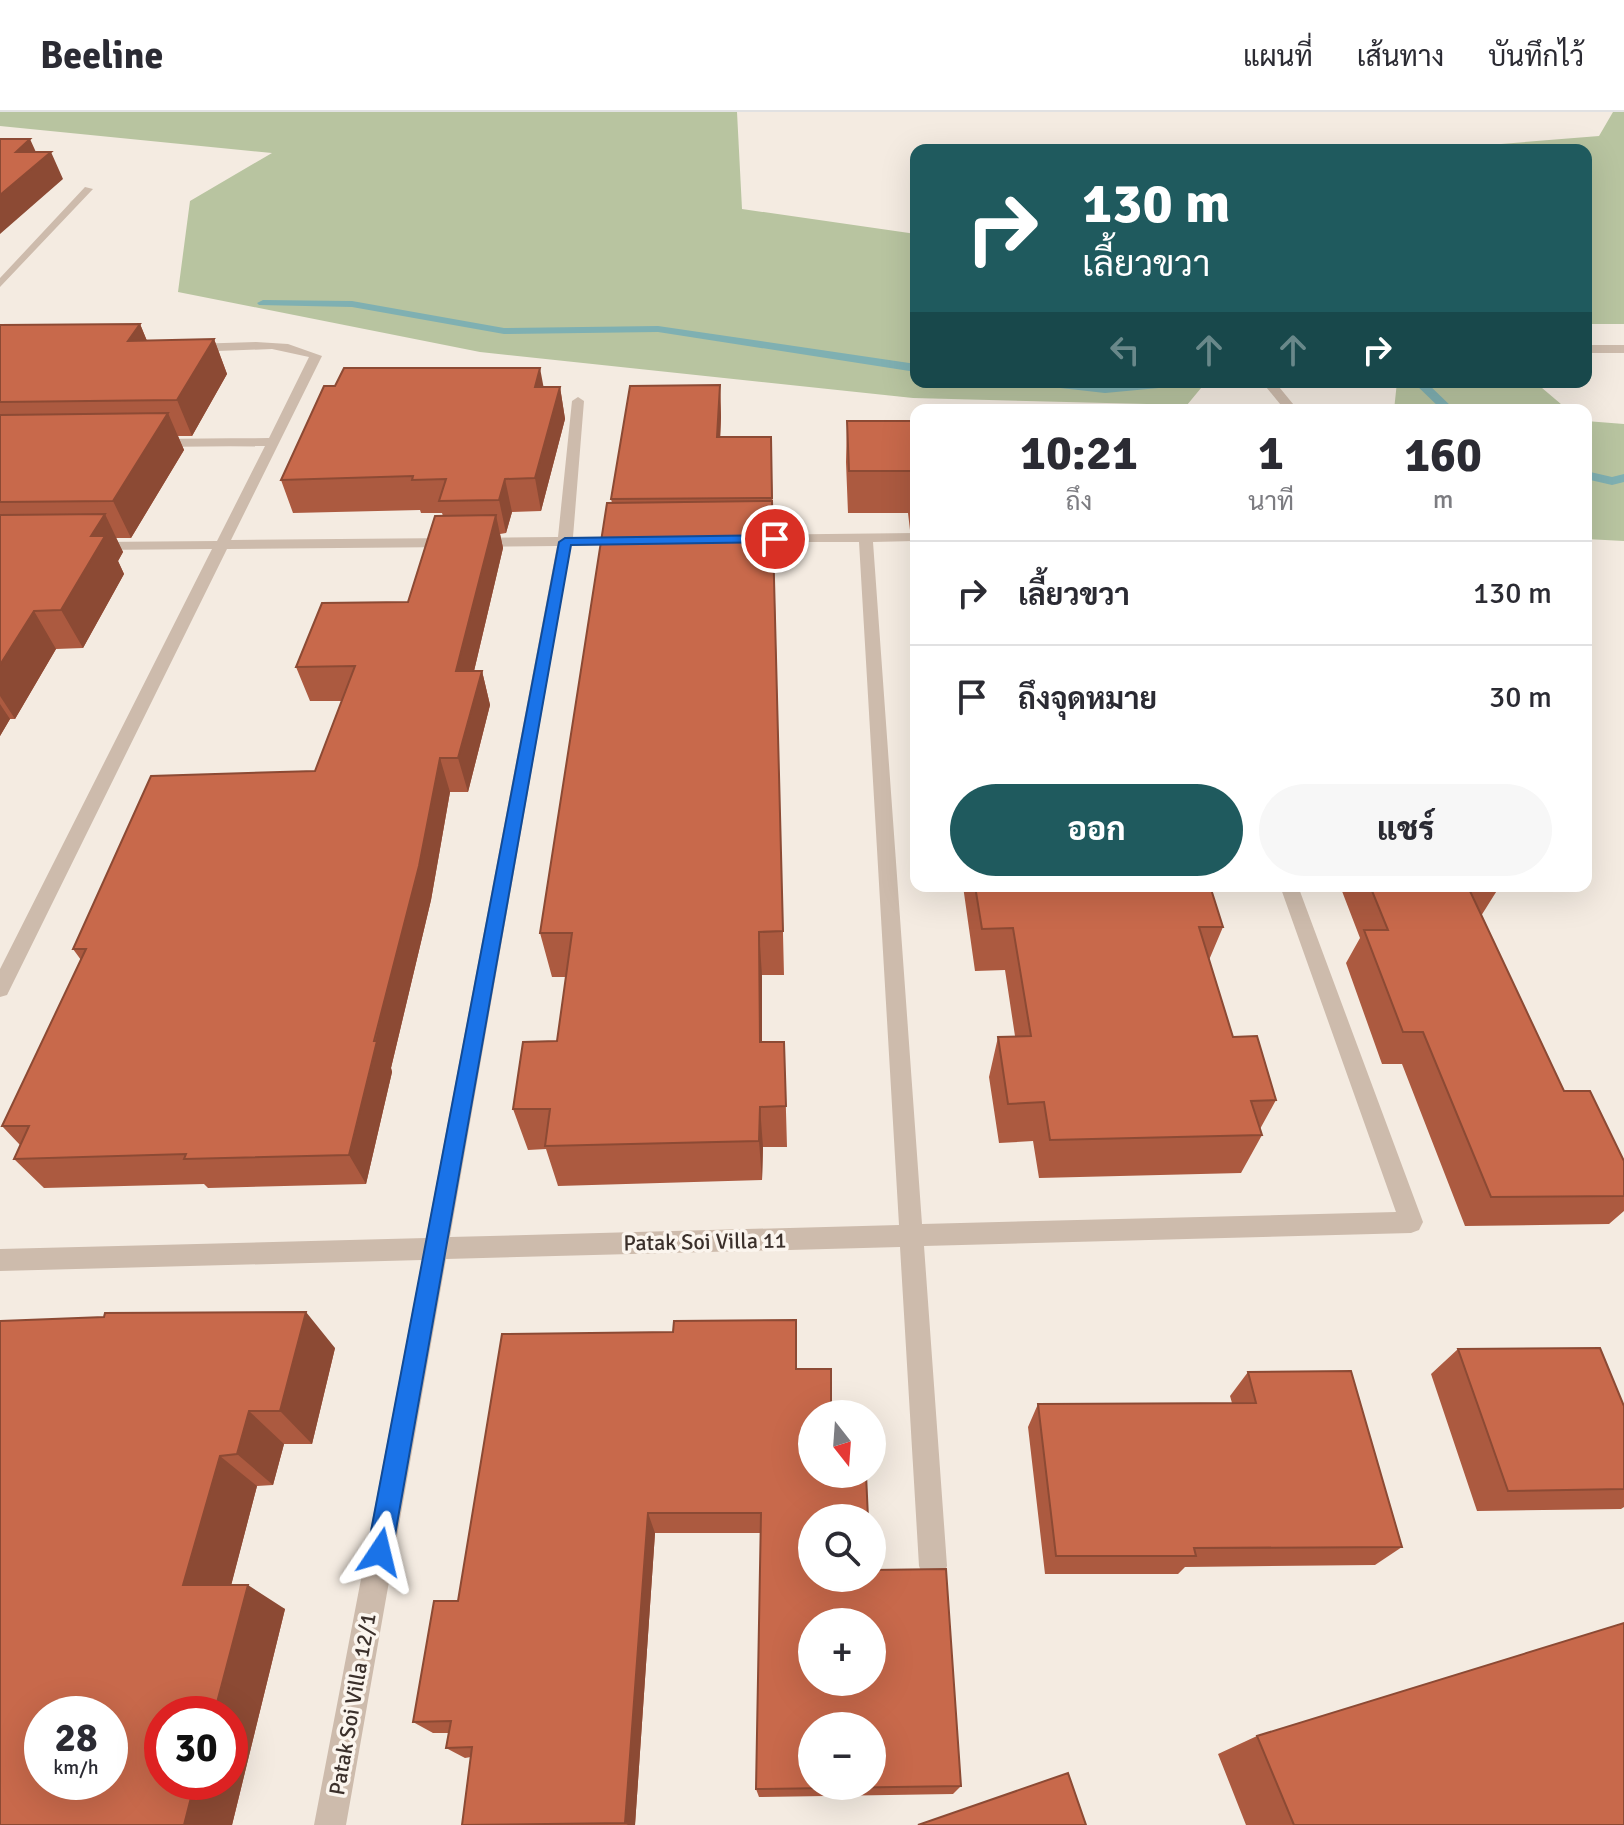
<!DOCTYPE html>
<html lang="th">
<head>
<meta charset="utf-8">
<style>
	body { margin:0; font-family:Signika,Sarabun,sans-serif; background:#f7f7f7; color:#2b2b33; height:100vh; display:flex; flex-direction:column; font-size:30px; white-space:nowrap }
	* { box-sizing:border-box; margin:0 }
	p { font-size:26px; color:#7c7c81 }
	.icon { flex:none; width:44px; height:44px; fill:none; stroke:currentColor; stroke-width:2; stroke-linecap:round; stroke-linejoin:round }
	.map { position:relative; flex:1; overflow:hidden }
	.panel { position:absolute; left:910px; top:292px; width:682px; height:488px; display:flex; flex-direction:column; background:#fff; border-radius:16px; box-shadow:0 8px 32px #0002 }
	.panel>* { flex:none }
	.hud { position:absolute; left:910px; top:32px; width:682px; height:244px; border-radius:16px; box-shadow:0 8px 32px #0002; background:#1f5a5e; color:#fff; overflow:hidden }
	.needle { width:52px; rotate:163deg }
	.fabs { position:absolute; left:798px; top:1288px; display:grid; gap:16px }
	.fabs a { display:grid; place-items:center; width:88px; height:88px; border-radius:50%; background:#fff; box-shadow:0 8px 32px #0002; font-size:40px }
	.speed { position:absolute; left:24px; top:1584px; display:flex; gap:16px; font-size:40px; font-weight:700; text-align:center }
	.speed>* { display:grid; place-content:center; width:104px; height:104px; border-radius:50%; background:#fff; box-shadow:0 8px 32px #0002; line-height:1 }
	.speed small { font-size:20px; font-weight:400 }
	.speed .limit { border:12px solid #d22; background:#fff; color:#111 }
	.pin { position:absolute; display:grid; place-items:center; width:68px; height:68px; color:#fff; margin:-34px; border:4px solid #fff; border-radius:50%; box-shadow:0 2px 8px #0007 }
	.me { position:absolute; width:88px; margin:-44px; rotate:10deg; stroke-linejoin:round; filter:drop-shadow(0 0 6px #0008) }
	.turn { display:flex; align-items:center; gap:28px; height:168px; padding:0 40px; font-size:36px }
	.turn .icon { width:104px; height:104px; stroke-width:2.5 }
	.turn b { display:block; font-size:56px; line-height:68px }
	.lanes { display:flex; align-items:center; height:76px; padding:0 40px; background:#0003; justify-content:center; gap:40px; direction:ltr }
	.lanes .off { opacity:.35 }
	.eta { display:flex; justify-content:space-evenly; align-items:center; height:136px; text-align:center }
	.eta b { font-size:48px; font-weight:800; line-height:56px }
	.button { display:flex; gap:16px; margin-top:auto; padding:16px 40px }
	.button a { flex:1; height:92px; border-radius:48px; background:#1f5a5e; color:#fff; font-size:32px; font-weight:800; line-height:92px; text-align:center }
	.button a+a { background:#f7f7f7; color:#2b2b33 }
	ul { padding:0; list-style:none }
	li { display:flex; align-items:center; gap:24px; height:104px; padding:0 40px; border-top:2px solid #e1e1e2 }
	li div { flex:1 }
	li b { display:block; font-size:30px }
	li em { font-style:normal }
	header { display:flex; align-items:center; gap:48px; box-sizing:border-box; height:112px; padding:0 40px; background:#fff; border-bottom:2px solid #e1e1e2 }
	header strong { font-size:38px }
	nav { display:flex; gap:44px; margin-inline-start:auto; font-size:28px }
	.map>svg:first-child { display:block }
</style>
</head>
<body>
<header>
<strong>Beeline</strong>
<nav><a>แผนที่</a><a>เส้นทาง</a><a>บันทึกไว้</a></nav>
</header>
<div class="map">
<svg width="1624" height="1713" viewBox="0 0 1624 1713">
	<rect width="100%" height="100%" fill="#f4ebe1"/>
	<path fill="#b8c4a0" d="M0,0H737L742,97L916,122V270H1206L1187,293L913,286L480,240L178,180L190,89L272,41L0,14Z
		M1613,0H1624V212H1586V38H1426L1599,24Z
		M1397,270H1535L1568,298H1394Z
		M1586,309L1624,312V429L1586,427Z"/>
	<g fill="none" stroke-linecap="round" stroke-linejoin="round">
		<path fill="#7fb0b2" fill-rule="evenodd" d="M263,188L352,189L504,216L658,214L916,252V260L658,220L504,222L352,195L259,193L257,191Z
			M1037,270L1105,273L1186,270L1180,274L1105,281L1043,274Z
			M1413,270H1426L1455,298H1442Z
			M1586,359L1612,365L1624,362V370L1612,373L1586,367Z"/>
		<path fill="#cdbbac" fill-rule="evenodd" d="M85,75L93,77L0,175V166Z
			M256,230L288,232L322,244L231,428L558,425L572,289L578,285L584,289L573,425H628L635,429L628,433L571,434L450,1125L899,1113L859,430H743L741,427L748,423L916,421V429L873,430L922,1112L1396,1100L1280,774H1298L1423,1110L1419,1118L1411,1121L924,1134L947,1454L943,1464L933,1468L923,1464L919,1454L900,1135L446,1147L346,1713H314L422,1148L0,1159V1137L426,1126L557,434L227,437L10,877L7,883L0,885V857L212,437L96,438L89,434L96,430L217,429L265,334L153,335L147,331L153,327L269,326L309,245L272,237L192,240L186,236L192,232Z
			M1586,233H1624V241H1586Z
			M1262,270H1275L1298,298H1285Z"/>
	</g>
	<path fill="#ac5a40" d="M140,212L147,229L214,227L227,262L192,324H178L184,338L131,426H116L123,440L118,449L124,462L83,536L56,537L15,607H10L0,624V213Z
		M720,273L721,305L720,325H771L784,863H762V930H784L787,1035H763L762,1068L558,1074L546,1037L528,1038L513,997L557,929L566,865H552L540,821L612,391L611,387Z
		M543,275H560L565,307L541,399L512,400L506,421L500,422L503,436L474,559H482L490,593L468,680H450L431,788L391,956L392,960L366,1072L208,1076L204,1072L44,1076L14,1047L20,1033L2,1014L81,848L73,837L315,659L342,589H310L296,555L408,490L443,404L442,401H421L420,398L293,401L281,368Z
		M847,309H916V470L911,432L912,419L910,418L908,401H848L846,350Z
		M963,774H1210L1223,815L1209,848L1233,925L1276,988L1260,1017L1262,1023L1241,1061L1039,1066L1033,1029L999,1031L989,965L998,925L1015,924L1005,858L975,859Z
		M1340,774H1497L1498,777L1481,804L1564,979L1624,1049V1099L1609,1112L1465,1114L1402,952H1382L1346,851L1360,826Z
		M0,1209L335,1236L312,1332H284L273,1373L257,1374L231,1473L285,1497L232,1713Z
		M1458,1237L1624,1294V1395L1621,1397L1477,1399L1431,1262Z
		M797,1257L812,1406L961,1674L953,1682L759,1685L756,1677L761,1421H655L635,1713H462L471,1645L465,1646L446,1636L449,1621H433L413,1610L458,1489Z
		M1248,1260L1402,1435L1375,1453L1185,1455L1178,1462H1045L1028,1315L1038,1292L1232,1291L1230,1284Z
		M1257,1624L1624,1713H1246L1218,1642Z"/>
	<path fill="#8c4a34" d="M30,27L40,49L51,40L63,67L0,122V83L16,40Z
		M140,212L154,246L128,229Z
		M214,227L227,262L192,324L177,288Z
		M540,256L546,288L535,275Z
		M720,273L721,305L719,357L717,325Z
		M560,275L565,307L541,399L535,366Z
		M168,301L184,338L131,426L113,389Z
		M505,367L512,400L506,421L499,388Z
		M105,402L123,440L118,449L124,462L83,536L61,498L91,424Z
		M496,403L503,436L466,593L456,559Z
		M34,499L56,537L15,607L0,584V553Z
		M482,559L490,593L468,680L458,646Z
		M0,592L10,607L0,624Z
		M440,646L450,680L431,788L391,956L392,960L366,1072L349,1043Z
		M759,820L762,863V972L760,930Z
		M760,995L763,1035L762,1068L759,1029Z
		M306,1200L335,1236L312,1332L280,1299Z
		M249,1299L284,1332L273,1373L237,1342Z
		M220,1344L257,1374L225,1497L183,1473Z
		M648,1401L655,1421L635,1713H628L625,1711Z
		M248,1473L285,1497L232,1713H184L195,1670H230V1602H214Z"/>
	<path fill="#c8694b" stroke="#8c4a34" stroke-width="2" fill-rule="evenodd" d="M0,27H30L16,40H51L0,83Z
		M140,212L128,229L214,227L177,288L0,290V213Z
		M344,256H540L535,275H560L535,366L505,367L499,388L439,389L446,367L412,368L413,364L281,368L324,274H335Z
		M720,273L717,325H771L772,386L611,387L630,274Z
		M168,301L113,389L0,390V303Z
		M847,309H916V376L913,375L911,359H849Z
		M772,389L783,819L759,820L760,930H784L786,994L760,995L759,1029L545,1034L550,997H513L523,930L557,929L572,821H540L607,391Z
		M105,402L91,424H105L61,498L34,499L0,553V403Z
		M496,403L456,559H482L458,646H440L419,754L374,929H377L349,1043L184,1047L186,1042L14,1047L29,1014H2L86,837H73L151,664L315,659L355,554L296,555L322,491L408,490L435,404Z
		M975,774H1210L1223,815H1199L1233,925L1257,924L1276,988L1251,989L1262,1023L1050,1028L1044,990L1008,992L998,925L1031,924L1013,816L982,817Z
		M1370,774H1497L1498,777H1469L1564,979H1590L1624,1049V1084L1491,1085L1423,920H1403L1364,818H1388Z
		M306,1200L280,1299H249L237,1342L220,1344L183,1473H248L214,1602H162V1670H195L184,1713H0V1209L104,1205L105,1201ZM42,1602H110V1670H42Z
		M796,1208V1257H831V1302H842H812V1362H866L868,1406H812V1466H872V1458L946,1457L961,1674L756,1677L761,1401H648L625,1711L462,1713L472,1635L446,1636L451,1609L413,1610L434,1489H458L502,1222L673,1220L674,1209ZM812,1510H872V1570H812ZM812,1614H872V1674H812Z
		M1600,1236L1624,1294V1377L1508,1379L1458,1237Z
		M1351,1259L1402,1435L1194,1436L1196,1444H1056L1038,1292L1256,1291L1248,1260Z
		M1624,1511V1713H1294L1257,1624Z
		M1068,1661L1086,1713H918Z"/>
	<path fill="#1a73e8" stroke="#114b97" stroke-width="2" d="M775,423L780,424V430L571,433L392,1440L389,1449L380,1452L371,1449L367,1440L559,430L565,426Z"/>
	<g text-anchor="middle" stroke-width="7" stroke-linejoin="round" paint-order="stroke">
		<g font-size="22" fill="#3b302b" stroke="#fbf5ee">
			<text transform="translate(705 1129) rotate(-1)" y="8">Patak Soi Villa 11</text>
			<text transform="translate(352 1592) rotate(-80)" y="8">Patak Soi Villa 12/1</text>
		</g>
	</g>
</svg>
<div class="fabs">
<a><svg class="needle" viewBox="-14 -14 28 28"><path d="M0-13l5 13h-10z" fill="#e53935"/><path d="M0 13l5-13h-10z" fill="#7c7c81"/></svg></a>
<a><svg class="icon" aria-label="search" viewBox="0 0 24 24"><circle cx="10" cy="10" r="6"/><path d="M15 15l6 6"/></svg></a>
<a>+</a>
<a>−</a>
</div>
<div class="speed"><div>28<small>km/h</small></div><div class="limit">30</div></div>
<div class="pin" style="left:775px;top:427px;background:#d93025"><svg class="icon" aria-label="arrive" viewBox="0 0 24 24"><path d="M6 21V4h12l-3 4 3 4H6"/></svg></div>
<svg class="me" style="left:380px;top:1440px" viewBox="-20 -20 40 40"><path d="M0-17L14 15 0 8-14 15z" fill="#1a73e8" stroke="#fff" stroke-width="4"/></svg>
<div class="hud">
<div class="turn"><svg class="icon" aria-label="right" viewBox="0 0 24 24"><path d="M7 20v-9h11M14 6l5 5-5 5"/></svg><div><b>130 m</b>เลี้ยวขวา</div></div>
<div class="lanes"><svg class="icon off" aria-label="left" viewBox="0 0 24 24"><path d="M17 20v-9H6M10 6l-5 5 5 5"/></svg><svg class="icon off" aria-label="ahead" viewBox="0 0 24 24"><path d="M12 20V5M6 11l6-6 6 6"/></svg><svg class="icon off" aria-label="ahead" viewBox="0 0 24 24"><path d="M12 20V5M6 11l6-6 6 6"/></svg><svg class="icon" aria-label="right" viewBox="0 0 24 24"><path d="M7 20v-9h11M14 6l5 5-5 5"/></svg></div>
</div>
<section class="panel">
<div class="eta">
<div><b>10:21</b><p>ถึง</p></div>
<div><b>1</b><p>นาที</p></div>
<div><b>160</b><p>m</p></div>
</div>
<ul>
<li><svg class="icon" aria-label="right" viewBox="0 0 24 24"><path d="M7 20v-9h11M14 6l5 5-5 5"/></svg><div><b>เลี้ยวขวา</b></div><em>130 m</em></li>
<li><svg class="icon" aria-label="arrive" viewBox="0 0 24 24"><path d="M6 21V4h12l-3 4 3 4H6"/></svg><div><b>ถึงจุดหมาย</b></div><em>30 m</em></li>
</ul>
<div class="button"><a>ออก</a><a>แชร์</a></div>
</section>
</div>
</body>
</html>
